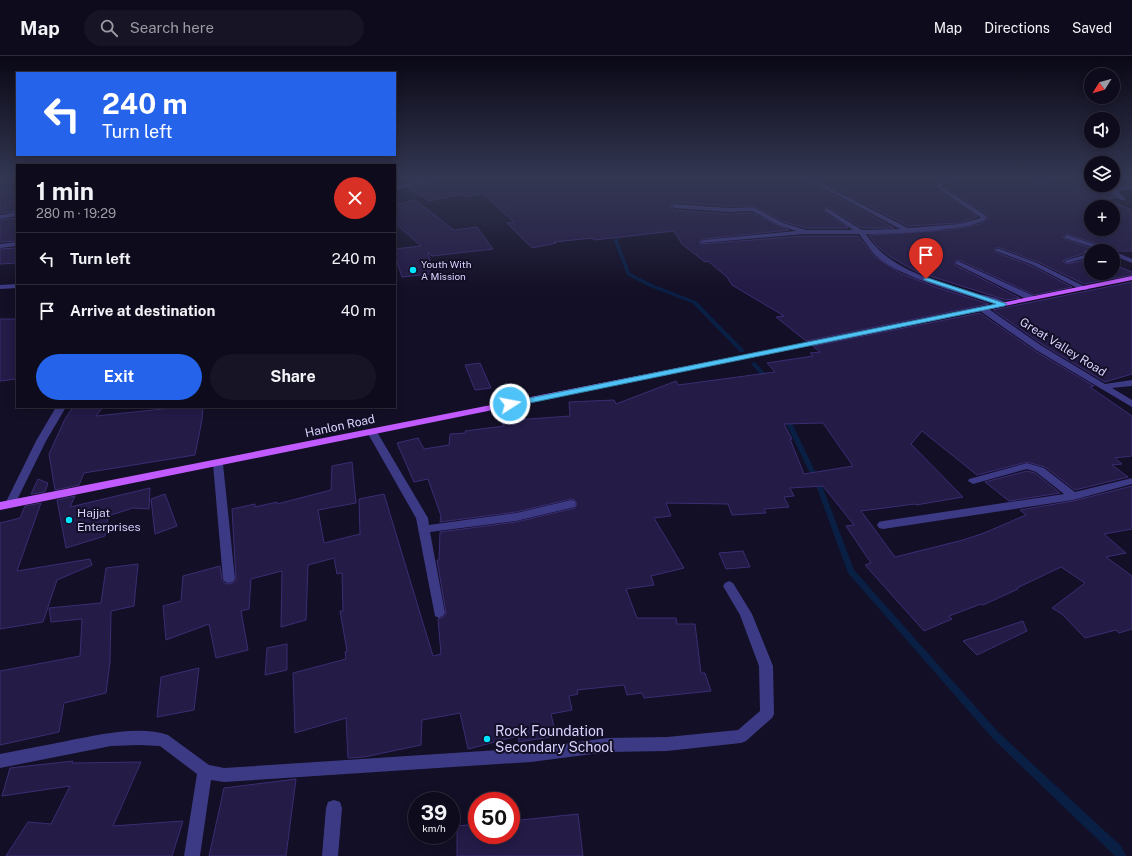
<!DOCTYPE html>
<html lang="en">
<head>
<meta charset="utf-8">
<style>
	body { margin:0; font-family:"Public Sans",sans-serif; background:#171425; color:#f1f3f6; height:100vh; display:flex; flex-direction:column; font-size:15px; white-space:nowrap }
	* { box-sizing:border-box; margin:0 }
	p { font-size:13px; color:#9b9ba3 }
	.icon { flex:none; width:22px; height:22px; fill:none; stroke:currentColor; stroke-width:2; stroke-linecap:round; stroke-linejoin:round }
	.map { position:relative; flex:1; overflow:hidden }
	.side { position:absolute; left:16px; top:108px; width:380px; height:244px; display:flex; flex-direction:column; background:#0e0b1c; border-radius:0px; box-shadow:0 2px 10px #0003,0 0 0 1px #2e2b3b }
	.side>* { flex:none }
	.top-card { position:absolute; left:16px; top:16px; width:380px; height:84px; border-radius:0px; box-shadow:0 2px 10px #0003,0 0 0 1px #2e2b3b; background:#2563eb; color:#fff; overflow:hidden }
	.needle { width:26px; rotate:233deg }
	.tools { position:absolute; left:1084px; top:12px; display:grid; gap:8px }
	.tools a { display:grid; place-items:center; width:36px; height:36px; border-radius:50%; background:#0e0b1c; box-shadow:0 2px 10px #0003,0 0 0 1px #2e2b3b; font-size:20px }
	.speed { position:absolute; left:408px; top:736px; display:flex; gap:8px; font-size:20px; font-weight:700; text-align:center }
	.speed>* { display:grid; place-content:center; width:52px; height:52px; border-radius:50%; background:#0e0b1c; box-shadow:0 2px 10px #0003,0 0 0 1px #2e2b3b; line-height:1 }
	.speed small { font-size:10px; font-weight:400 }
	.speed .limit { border:6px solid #d22; background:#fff; color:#111 }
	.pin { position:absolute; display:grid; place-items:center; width:34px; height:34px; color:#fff; margin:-41px -17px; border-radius:50% 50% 50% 0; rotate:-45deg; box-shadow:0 0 4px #0007 }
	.pin .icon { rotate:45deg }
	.me { position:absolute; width:44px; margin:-22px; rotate:79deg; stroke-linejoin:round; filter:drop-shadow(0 0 3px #0008) }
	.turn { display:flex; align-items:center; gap:14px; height:84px; padding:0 20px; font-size:18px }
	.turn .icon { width:52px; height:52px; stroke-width:2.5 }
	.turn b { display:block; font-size:28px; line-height:34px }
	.round { display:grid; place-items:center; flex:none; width:42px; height:42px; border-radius:21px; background:#171425 }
	.headline { display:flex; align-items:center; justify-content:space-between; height:68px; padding:0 20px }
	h1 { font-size:24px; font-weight:700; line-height:30px }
	.button { display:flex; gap:8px; margin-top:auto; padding:8px 20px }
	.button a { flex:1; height:46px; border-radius:24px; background:#2563eb; color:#fff; font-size:16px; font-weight:700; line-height:46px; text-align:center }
	.button a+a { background:#171425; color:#f1f3f6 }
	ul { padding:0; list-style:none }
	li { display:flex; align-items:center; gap:12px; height:52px; padding:0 20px; border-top:1px solid #2e2b3b }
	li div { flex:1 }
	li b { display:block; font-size:15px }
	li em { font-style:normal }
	header { display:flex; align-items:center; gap:24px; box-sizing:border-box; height:56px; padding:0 20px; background:#0e0b1c; border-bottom:1px solid #2e2b3b }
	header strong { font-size:19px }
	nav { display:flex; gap:22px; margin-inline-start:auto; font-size:14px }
	.search { width:280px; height:36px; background:#171425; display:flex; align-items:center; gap:10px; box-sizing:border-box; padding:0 14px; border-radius:22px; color:#9b9ba3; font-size:15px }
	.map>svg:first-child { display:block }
</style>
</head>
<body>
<header>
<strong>Map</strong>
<div class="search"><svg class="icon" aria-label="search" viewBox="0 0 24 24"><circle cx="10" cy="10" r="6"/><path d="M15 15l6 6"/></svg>Search here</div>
<nav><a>Map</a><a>Directions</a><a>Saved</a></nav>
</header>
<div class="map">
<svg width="1132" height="800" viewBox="0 0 1132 800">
	<rect width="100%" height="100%" fill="#130f26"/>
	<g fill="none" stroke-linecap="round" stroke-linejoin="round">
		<path fill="#0a1f44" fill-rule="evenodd" d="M619,174L622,175L618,185L630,217L654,229L696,245L744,294V296H740L692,247L650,231L627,219L614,185Z
			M754,306L756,307L770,323L771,324L770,325H766L752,309L751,308Z
			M786,359L789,361L823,432L854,514L999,677L1121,790L1126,800H1115L993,683L848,517L817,432L783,361Z"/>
	</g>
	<path fill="#241b47" stroke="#3b2d73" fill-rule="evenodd" d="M395,122H427L400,127L395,124Z
		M441,122H457L462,125L475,122H804V123L894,172H862L828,151L824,152V156L848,172H806L784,166L753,150H729L674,146L670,150L674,154L729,158L752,157L789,174L703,183L699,186L701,188L804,180H858L875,201L902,218L935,231L989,248L806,285L776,261L784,260L732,229L727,221L708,205L705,206L682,188L674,175L594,184L592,182L554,186L556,187L532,192L507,167L514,166L482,137L465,141L461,138L429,145L408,132L440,123Z
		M814,122H949L937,127L935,132L977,161L959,167L908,170Z
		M959,122H1044L1032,126L1037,130L1055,123V122H1091V129H1113V122H1132V128L1120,130L1110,135V137L1116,142L1105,143L1132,154V195H1117L1067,178L1063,181L1065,183L1098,195H1084L1088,196L1064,204L1063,205L1066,208L1091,203V217H1113V208L1132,216V219L1084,228L1038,206L1001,192H995V196L1032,210L1072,231L1034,239L959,204L955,205V209L1020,242L1006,244L917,216L889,200L877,190L869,179L949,174L980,168L988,163V161L985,157L944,131ZM1091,151H1113V173H1091Z
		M17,124V155L0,157V127Z
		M415,144L454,174L477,171L493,193L432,200L428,196L431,209H428L431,218L402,221L395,200V193L421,190L395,167V149Z
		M17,162V185L0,186V164Z
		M17,192V207L0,208V193Z
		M1132,226V318L1105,326L1043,289L993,254Z
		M980,257L1035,295L1094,330L1090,331L1132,360V400L1115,402L1122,408L1112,409L1128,421L1075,434L1045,411L1027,406L977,419L922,375L911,388L963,441L916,449L915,448L861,455L895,501L963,484L984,477L1026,459L1020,454L1073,445L1132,430V473L1104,478L1126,497L1106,501L1132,520V573L1119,577L1116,574L1085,582L1062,558L1052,552L1085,527L1061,511L1017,532L1018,533L983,549L981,548L949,560L952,563L924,575L865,509L871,507L846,470L854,469L823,430L790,432L794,440L784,441L789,451L764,453L766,457L732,459L728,448L666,447L671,460L654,462L684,512L651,520L654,529L626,533L637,562H676L677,568H695L701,617H705L711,635L644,642L642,637L627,639L624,629L577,634L578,638L569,640L572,654L551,658L556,680L519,686L518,680L468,693L460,657L422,664L421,689L364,701L348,702L346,662L295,677L293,617L346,603L345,596L347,595L340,555H343L342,517L337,518L334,502L308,509L306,564L281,571L282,515L251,523L249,553L241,555L248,594L216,602L209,568L166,584L163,550L181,545L183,520L220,510L222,523L224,527L229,528L233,527L236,524L232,453L255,448V451L277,446V448L331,434L332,410L352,406L356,447L318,454L324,487L360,478L359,443L384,438L433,600L441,598L438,563L444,561L446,557L437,504H439L440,476L516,466L575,452L577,448L575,444L571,443L516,456L440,466L441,460L428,423L414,426L397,387L418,382L424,393L449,389L450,378L466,377L465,375L504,370L502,367L515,364L570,360L569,346L614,344L616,348L676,325L678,329L775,316L767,307L813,300L810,297L820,296L813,290ZM823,367L853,410L804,418L790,383H792L784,368Z
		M0,263H17V323L0,325Z
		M480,307L491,332L475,334L465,309Z
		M73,351H103L96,360L182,351H203L202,364L195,399L84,417L79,429L55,434L49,398L65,363Z
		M1027,415L1035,417L1060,437L1009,445L985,426Z
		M38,423L48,427L45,436L31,438Z
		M150,432L149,453L133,452L108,460L105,480L66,492L57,444L75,440L70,451Z
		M165,438L177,470L155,478L151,443Z
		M41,447L17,515L90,503L92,509L57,524L43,566L0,573V467L20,462L25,450Z
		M743,495L750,511L726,513L719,497Z
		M138,508L134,550L111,555L110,606L106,637L64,647L59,676L0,689V615L80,600L82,563L51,566L49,552L101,547L106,512Z
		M1023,565L1027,575L977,599L963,585Z
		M287,588V614L265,619L267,592Z
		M199,612L194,654L157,661L161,621Z
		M73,705L72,707L141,706L113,770L183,765L172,800H6L28,766L51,768L70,730L2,740L10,712Z
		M296,723L286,800H209L224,732Z
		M578,758L583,800H457V770L477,768V779H511V765Z"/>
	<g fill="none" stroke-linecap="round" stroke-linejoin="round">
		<path fill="#3d3a85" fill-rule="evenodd" d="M432,122H440L395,134V130Z
			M805,122H811L908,172L959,168L981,162L936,131C942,124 950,122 958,122L944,128L942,131L984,158L987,162C976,175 886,178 866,178C890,216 939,225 979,238C988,240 1001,242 1008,248L1004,250H1001C965,238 904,224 876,200C869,193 865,185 859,178H804L701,187L700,186L703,184L796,175L779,169L752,155L729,156L674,152L671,150L674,148L729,152L753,151L783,167L806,174H853L825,155V153L827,152L862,174L900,173Z
			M1047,122H1054L1036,129L1033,127Z
			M1132,129V133L1123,134L1118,136L1125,142V144H1121L1111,136L1120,131Z
			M17,156V160L0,163V159Z
			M1067,179L1111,194L1112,195H1103L1065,182L1064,181Z
			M17,186V190L0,192V188Z
			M996,193H1000L1037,207L1088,232L1087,234H1081L1033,209L996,195Z
			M1113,195L1132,203V207L1113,199Z
			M1091,197V201L1067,207L1064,205Z
			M958,205L1034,240L1035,242L1031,244H1028L956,208V206Z
			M17,228V232L0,233V229Z
			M980,251H986L1042,290L1105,328L1132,324V330L1112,332L1132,344V351L1036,294L980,255Z
			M56,351H66L46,385L15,448L14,451H6L5,448L36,385Z
			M372,373L377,376L428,462L429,469L516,457L571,444L575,445L576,448L575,451L516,465L430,476L445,557L443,560L439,562L435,560L416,462L367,376Z
			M218,405L223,408L235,523L233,526L229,527L225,526L223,523L213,408Z
			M1027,407L1044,412L1075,436L1132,422V428L1073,444L883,473L879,472L877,469L879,466L883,465L1064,438L1036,416L1027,413L973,428L968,425L969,423Z
			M729,525L733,527L752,558L773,610L774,658L772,662L746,685L741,687L667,695L608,696L531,706L224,726L211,724L200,800H184L197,718L160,690L139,689L111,690L0,712V698C22,694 45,689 67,685C96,679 140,669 168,679L209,709L224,712L531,692L608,682L667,681L738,674L760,655L759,610L740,559L723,530L725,527Z
			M334,744L340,746L342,752L338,800H322L326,752L328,746Z"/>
		<path fill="#c25bff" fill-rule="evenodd" d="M1132,220V224L0,454V446L855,277Z"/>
	</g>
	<linearGradient id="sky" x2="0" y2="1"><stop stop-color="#0a0815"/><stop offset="0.52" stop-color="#333752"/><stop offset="1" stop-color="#333752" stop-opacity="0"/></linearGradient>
	<rect width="1132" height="234" fill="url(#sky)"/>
	<path fill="#4fc3f7" stroke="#337fa1" d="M924,222H928L1007,248L1004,250L510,351L506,348L510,346L996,248L924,224Z"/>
	<g fill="#00e5ff" stroke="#130f26" stroke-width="1.5">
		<circle cx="413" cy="214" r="4"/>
		<circle cx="69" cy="464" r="4"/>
		<circle cx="487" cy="683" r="4"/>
	</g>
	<g text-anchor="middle" stroke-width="4" stroke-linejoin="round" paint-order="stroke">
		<g font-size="10" fill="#d9d4ff" stroke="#130f26" text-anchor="start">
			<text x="421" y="212">Youth With<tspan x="421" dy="12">A Mission</tspan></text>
		</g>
		<g font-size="12" fill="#d9d4ff" stroke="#130f26">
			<text transform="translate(1063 291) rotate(32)" y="4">Great Valley Road</text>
			<text transform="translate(340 370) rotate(-12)" y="4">Hanlon Road</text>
		</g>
		<g font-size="12" fill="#d9d4ff" stroke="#130f26" text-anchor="start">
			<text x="77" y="461">Hajjat<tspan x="77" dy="14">Enterprises</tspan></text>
		</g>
		<g font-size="14" fill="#d9d4ff" stroke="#130f26" text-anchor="start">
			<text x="495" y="680">Rock Foundation<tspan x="495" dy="16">Secondary School</tspan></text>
		</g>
	</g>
</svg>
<div class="tools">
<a><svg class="needle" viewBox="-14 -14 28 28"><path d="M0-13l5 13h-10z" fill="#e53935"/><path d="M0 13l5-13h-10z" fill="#9b9ba3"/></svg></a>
<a><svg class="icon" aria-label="sound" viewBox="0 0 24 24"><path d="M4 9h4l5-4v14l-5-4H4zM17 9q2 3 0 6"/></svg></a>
<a><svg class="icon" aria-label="layers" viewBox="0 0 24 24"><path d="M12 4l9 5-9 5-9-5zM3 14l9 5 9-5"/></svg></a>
<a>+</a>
<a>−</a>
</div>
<div class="speed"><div>39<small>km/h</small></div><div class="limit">50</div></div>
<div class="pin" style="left:926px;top:223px;background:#d93025"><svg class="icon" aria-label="arrive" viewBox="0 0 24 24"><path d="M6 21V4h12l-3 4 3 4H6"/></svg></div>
<svg class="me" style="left:510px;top:348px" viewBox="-20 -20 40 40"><circle r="17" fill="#4fc3f7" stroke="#fff" stroke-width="3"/><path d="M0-11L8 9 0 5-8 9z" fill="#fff"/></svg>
<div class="top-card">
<div class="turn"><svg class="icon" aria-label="left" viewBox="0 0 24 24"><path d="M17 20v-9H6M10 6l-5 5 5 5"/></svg><div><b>240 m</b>Turn left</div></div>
</div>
<section class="side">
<div class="headline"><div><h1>1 min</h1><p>280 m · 19:29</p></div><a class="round" style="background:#d93025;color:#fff"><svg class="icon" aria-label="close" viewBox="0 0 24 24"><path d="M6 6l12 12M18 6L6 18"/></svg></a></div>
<ul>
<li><svg class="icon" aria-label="left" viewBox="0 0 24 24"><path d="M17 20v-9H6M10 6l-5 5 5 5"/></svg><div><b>Turn left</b></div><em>240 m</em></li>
<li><svg class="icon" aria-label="arrive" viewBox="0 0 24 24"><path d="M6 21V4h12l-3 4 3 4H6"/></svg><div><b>Arrive at destination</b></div><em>40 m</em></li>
</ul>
<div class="button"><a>Exit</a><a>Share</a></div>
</section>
</div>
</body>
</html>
